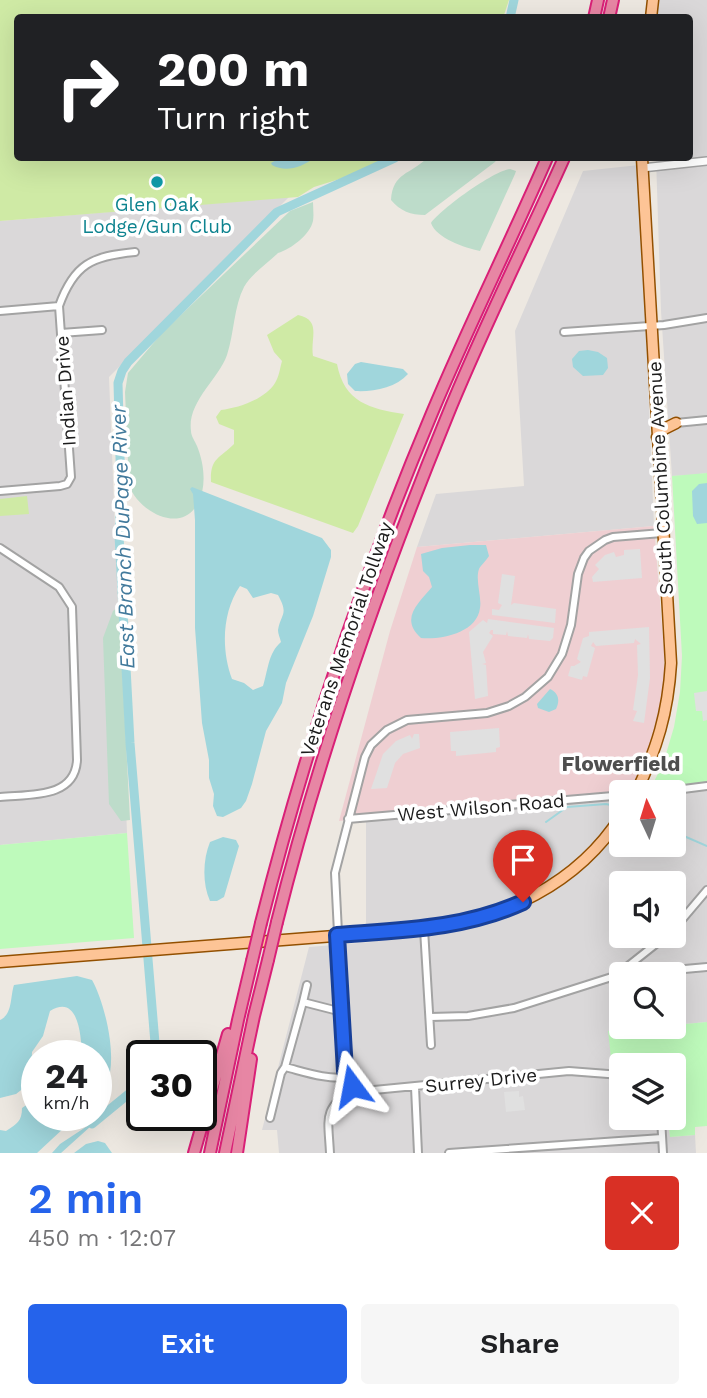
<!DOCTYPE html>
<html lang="en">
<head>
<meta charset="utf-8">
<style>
	body { margin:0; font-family:"Work Sans",sans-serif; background:#f6f6f6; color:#202124; height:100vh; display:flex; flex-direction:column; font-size:26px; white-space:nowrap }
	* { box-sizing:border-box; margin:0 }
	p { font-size:23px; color:#757577 }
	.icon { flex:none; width:38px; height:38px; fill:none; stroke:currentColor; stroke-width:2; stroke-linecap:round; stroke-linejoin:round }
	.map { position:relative; height:1153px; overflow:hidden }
	.sheet { display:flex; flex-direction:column; background:#fff; flex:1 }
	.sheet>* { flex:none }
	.hud { position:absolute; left:14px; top:14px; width:679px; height:147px; border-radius:7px; box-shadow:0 7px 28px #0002; background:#202124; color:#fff; overflow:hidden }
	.needle { width:46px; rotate:356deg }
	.buttons { position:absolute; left:609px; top:780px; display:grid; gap:14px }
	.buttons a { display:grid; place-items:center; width:77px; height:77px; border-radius:7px; background:#fff; box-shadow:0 7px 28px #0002; font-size:35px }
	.speed { position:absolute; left:21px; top:1040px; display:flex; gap:14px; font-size:35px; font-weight:700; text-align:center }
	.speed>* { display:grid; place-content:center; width:91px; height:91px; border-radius:50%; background:#fff; box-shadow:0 7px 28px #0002; line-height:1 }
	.speed small { font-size:18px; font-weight:400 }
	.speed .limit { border:4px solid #111; border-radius:10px; background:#fff; color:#111 }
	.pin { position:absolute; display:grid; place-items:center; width:60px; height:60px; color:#fff; margin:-72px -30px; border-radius:50% 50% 50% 0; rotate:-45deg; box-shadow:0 0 7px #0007 }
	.pin .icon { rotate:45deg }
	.me { position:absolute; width:77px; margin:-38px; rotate:347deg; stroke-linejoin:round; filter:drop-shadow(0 0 5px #0008) }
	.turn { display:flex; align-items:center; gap:24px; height:147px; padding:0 28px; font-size:32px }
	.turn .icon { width:91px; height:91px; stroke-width:2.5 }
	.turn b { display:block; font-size:49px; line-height:60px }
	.round { display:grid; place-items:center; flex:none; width:74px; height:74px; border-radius:7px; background:#f6f6f6 }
	.head { display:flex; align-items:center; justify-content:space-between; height:119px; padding:0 28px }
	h1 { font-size:42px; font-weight:600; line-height:52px; color:#2563eb }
	.primary-button { display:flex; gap:14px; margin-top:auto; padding:14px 28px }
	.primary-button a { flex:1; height:80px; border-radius:7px; background:#2563eb; color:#fff; font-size:28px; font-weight:600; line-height:80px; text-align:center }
	.primary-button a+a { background:#f6f6f6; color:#202124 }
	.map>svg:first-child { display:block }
</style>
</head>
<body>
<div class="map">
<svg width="707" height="1153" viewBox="0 0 707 1153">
	<rect width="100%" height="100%" fill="#ede8e1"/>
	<path fill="#dad8d9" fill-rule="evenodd" d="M656,0H707V473L691,475L672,476L661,311L656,158H690V18H654Z
		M639,165L654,526L417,547L436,494L524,486L515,331L583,171Z
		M289,197L109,377L127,833L0,845V221Z
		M707,788V1022L674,1025V975H621V1027H652L612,1067L621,1070V1118H668L670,1137L695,1135L696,1153H279L277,1130H262L309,947L372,942L461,927L546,891L621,823V845H674V793ZM621,884H674V936H621Z
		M621,798V812L580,861L552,882L501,909L450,923L366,929V819Z"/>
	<path fill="#efcfd2" d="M654,526L664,651V706L657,736L632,793H621V798L339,821L390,631L417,547Z"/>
	<path fill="#cfeaa5" d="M0,0H509L503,18H18V158H386L346,177L314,187L298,197L0,221Z
		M298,315C322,320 310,338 313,356L337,364C344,402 370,409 404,414L358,526L353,533L211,482C210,458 219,459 234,444V430L219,424L216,417L221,410C239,408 265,399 275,383C279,377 280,368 282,361L274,352L267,335Z
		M27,496L29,514L0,516V499Z"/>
	<path fill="#bddcca" d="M427,158H498L495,162L425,215C411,215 400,211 391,200C393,172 410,175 427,158Z
		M510,169L516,171L515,174L480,251C465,248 436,238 431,223C441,209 493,171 510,169Z
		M313,202C313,208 314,215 313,221C310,235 291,249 278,253C268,263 251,274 244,287C234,306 234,334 227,355C218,380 187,402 191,431C191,436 195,441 197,446C204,463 207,486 198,503C182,535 138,512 129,485L125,392L128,373L162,333L290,211Z
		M119,606L130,820L121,821L109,804L103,638L113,611Z"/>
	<path fill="#befabb" d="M707,473V788L674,793H648L663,764L674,727L680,692L682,656L672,476Z
		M127,833L134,938L0,949V845Z
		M707,1022V1126L695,1127V1135L670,1137L668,1118H674V1066H621V1070L612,1067L608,1031L674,1027V1025Z"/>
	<path fill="#e0e0e0" d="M640,549L642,578L593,582L592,577L599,569L595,565L605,555L614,552L616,557L624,555V550Z
		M502,574L515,576L511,605L514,603L556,609L555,623L492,615V609L499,610L502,605L498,603Z
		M488,619L554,628L553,638L550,641L529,639L528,634L527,638L508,636L507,631L506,635L493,634V630H491L489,633L493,636L483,652L486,663L482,664L486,665L488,696L475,699L469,632L483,620L487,623Z
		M649,627L650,678L644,723L633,721L637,711L633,710L638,675L637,645L641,644L635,639L634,643L596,646L593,642L591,646L595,648L587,677L583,676L582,680L568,676L571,666H574L581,662L577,659L583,638L589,636V632Z
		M707,691V720L703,721L702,711H696L694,693Z
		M499,728L500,747L496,748V752L456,756V751H451L450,732Z
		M414,734H419L420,748L403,754L395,763L387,788L371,789L383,754L396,741L410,735L412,739Z
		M519,1091V1097L523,1096L525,1110L506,1112L504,1092Z"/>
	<path fill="#a0d6dc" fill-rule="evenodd" d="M280,158H314C302,167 286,173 272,165L271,163Z
		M588,350L598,352L607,358L608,368L603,375L583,376L573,367L572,359L579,351Z
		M361,362L403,369L408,374C396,388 373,392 355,391L348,384L347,374L355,364Z
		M707,483V523L697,524L693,516L692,491L699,484Z
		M192,487L322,538L331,550V557L313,616L286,683L282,703L266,731L252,784L246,801L241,808L223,817L217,816L213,806L214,794L209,778V760L202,723L195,628V520L193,494L190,489ZM240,586L247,589L253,598L271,593L278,595C289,615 281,613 278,630C278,634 280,638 281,642C268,653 268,671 263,686L253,690L244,683L232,679C221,650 222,612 240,586Z
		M470,545H486L489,556C486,561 481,565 479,569C475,580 482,597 480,608C477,633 441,640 421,638C399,618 419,603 432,587L429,577L423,571L421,554L442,548Z
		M550,689C559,693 560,701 556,709L549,712L538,708L537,704Z
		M223,837L236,840L239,846L224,897L217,901H210C202,883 203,859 210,842Z
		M77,976L92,980C105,1003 118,1058 107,1083L96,1091V1055H82C81,1037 79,993 50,1011L43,1036L32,1052L31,1074L25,1087L16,1094L0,1098V1020C13,1014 10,997 14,985Z
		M37,1098V1115H75L65,1127L37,1153H0V1130L6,1131C17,1124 22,1121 22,1108Z
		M101,1117L61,1153H52L60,1144Z
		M98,1141L105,1143L112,1153H74L86,1144Z"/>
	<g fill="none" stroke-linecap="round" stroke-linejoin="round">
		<path stroke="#a0d6dc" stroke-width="2" d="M546,822L567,807L606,804L620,807
			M674,835L677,833L707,846"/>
		<path stroke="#a0d6dc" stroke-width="9" d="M510,18L514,0
			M156,1055L130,743L119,535L121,494L118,383L122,371L128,362L277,212L395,158
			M92,1124L142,1083"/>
		<g stroke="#a3a3a3" stroke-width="10">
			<path id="minor" d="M0,311L59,306
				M564,332L664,325L707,318
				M61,333L102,330
				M676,423L707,420
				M0,491L60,486L67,484L71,477L59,306C74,264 92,256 135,252
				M0,548L59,587L72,607L77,760C75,799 29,794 0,797
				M652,793L707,786
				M348,819L613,796
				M424,929L431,1045
				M674,929L707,890
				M618,974L666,936
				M303,1002L307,985
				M430,1017L468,1016L514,1008L618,975L707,967
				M285,1067C305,1072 327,1080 347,1077
				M621,1075L569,1071L374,1090L363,1091L352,1086L345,1071L335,873L365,757L371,745L387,730L407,720L487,713L509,706L525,697L548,677L562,654L571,625L578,574L584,558L589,551L605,540L613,537L662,533
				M415,1087L418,1153
				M270,1118L281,1073L285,1067L303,1002L342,1012
				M661,1118L663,1153
				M330,1153C328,1115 323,1113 352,1086
				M449,1153L662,1138"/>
		</g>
		<g stroke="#a3a3a3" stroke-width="10">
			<path id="tertiary" d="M642,168L707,161"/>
		</g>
		<g stroke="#935000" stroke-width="13">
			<path id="primary" d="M651,18L653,0
				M657,437L664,429L676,423
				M636,793C657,748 668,713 671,663L642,158
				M0,962L424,929C502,920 578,884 621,816"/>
		</g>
		<g stroke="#d92077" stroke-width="14">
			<path id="motorway" d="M594,18L598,0
				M609,18L613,0
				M277,922C320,750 379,583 446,419C482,330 525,245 564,158
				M261,923C305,749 362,579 432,413C468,327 510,243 547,158
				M194,1153L228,1034
				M210,1153L238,1020L252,961
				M225,1153L254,1016L268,960
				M237,1153L251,1059"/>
		</g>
		<use href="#minor" stroke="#fff" stroke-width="6"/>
		<use href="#tertiary" stroke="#fff" stroke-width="7"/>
		<use href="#primary" stroke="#fdc496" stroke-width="10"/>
		<use href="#motorway" stroke="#e786a4" stroke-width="10"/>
		<g stroke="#d92077" stroke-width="14" stroke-linecap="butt">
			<path id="motorway-bridge" d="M268,960L277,922
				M252,961L261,923"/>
		</g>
		<use href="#motorway-bridge" stroke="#e786a4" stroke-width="10"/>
	</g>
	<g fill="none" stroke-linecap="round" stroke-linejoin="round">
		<g stroke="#184099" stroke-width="18">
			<path id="route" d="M352,1086L345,1071L337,935C402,930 464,929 523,902"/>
		</g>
		<use href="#route" stroke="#2563eb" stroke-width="12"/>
	</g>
	<circle fill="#0f9aa8" stroke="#fff" stroke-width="2.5" cx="157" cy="182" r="7"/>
	<g text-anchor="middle" stroke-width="7" stroke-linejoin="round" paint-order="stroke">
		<g font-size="19" fill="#0d838f" stroke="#fff">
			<text x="157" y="211">Glen Oak<tspan x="157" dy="22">Lodge/Gun Club</tspan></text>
		</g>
		<g font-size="19" fill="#1c1c1c" stroke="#fff">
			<text transform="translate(65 391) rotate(-94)" y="7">Indian Drive</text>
			<text transform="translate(660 478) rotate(-93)" y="7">South Columbine Avenue</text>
			<text transform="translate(346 639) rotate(-71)" y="7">Veterans Memorial Tollway</text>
			<text transform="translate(481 807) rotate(-5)" y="7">West Wilson Road</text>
			<text transform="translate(481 1080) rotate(-6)" y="7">Surrey Drive</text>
		</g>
		<g font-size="21" font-style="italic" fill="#427a9c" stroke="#fff">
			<text transform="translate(123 537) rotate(-92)" y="7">East Branch DuPage River</text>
		</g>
		<g font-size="21" font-weight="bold" fill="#4f4f4f" stroke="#fff">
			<text x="621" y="771">Flowerfield</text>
		</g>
	</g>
</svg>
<div class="buttons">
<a><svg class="needle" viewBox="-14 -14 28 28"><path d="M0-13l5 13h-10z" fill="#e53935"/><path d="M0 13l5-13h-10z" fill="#757577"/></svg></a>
<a><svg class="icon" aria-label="sound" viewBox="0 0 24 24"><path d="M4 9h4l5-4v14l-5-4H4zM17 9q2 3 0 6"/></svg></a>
<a><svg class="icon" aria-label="search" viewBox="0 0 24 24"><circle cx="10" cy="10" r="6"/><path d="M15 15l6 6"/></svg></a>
<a><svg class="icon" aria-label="layers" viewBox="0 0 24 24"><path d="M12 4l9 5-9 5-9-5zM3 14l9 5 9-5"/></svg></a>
</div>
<div class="speed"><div>24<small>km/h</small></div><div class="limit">30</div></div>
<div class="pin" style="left:523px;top:902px;background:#d93025"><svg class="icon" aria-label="arrive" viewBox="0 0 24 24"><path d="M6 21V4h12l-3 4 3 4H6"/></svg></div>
<svg class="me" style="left:352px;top:1086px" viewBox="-20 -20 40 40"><path d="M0-17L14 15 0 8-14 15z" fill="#2563eb" stroke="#fff" stroke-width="4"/></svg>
<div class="hud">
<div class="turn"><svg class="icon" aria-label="right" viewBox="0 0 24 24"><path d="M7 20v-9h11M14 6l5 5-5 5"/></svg><div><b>200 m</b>Turn right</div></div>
</div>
</div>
<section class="sheet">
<div class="head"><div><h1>2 min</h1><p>450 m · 12:07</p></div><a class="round" style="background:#d93025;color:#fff"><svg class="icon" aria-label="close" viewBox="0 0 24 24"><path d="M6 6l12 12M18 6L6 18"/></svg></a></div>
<div class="primary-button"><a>Exit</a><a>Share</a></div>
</section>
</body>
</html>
